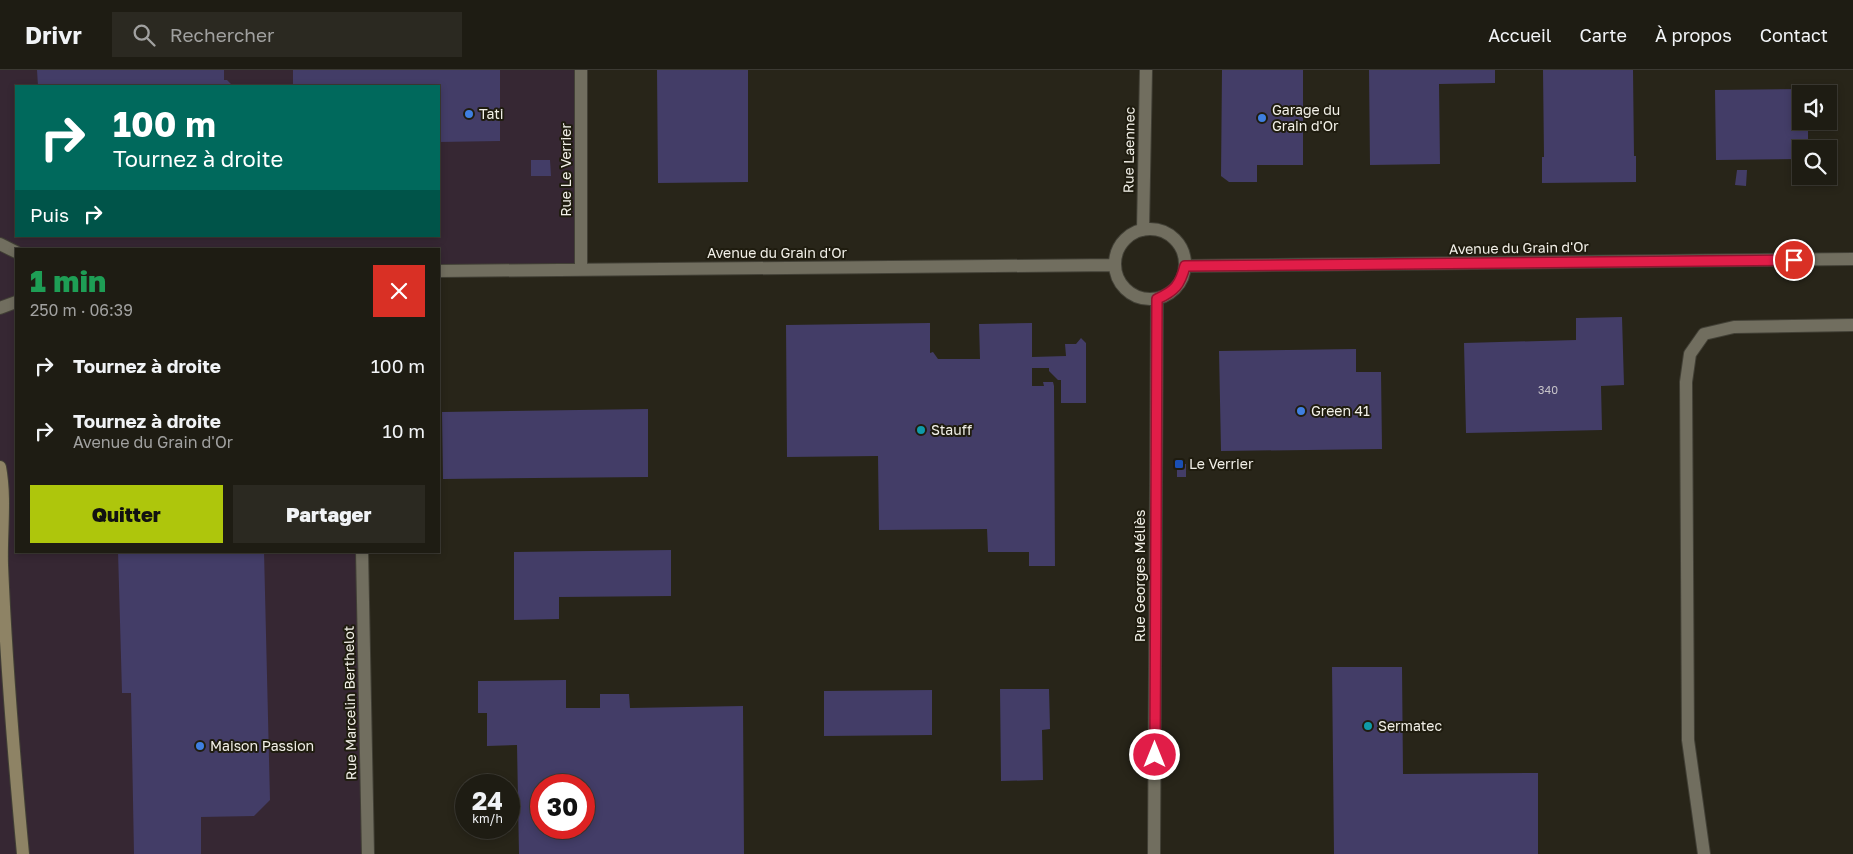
<!DOCTYPE html>
<html lang="fr">
<head>
<meta charset="utf-8">
<style>
	body { margin:0; font-family:"Golos Text",sans-serif; background:#2b2921; color:#f1f3f6; height:100vh; display:flex; flex-direction:column; font-size:19px; white-space:nowrap }
	* { box-sizing:border-box; margin:0 }
	p { font-size:16px; color:#a1a1a0 }
	.icon { flex:none; width:28px; height:28px; fill:none; stroke:currentColor; stroke-width:2; stroke-linecap:round; stroke-linejoin:round }
	.map { position:relative; flex:1; overflow:hidden }
	.drawer { position:absolute; left:15px; top:178px; width:425px; height:305px; display:flex; flex-direction:column; background:#1e1c13; border-radius:0px; box-shadow:0 2px 8px #0003,0 0 0 1px #3c3a33 }
	.drawer>* { flex:none }
	.top-card { position:absolute; left:15px; top:15px; width:425px; height:152px; border-radius:0px; box-shadow:0 2px 8px #0003,0 0 0 1px #3c3a33; background:#00695c; color:#fff; overflow:hidden }
	.buttons { position:absolute; left:1792px; top:15px; display:grid; gap:10px }
	.buttons a { display:grid; place-items:center; width:45px; height:45px; border-radius:0px; background:#1e1c13; box-shadow:0 2px 8px #0003,0 0 0 1px #3c3a33; font-size:25px }
	.speed { position:absolute; left:455px; top:704px; display:flex; gap:10px; font-size:25px; font-weight:700; text-align:center }
	.speed>* { display:grid; place-content:center; width:65px; height:65px; border-radius:50%; background:#1e1c13; box-shadow:0 2px 8px #0003,0 0 0 1px #3c3a33; line-height:1 }
	.speed small { font-size:12px; font-weight:400 }
	.speed .limit { border:8px solid #d22; background:#fff; color:#111 }
	.pin { position:absolute; display:grid; place-items:center; width:42px; height:42px; color:#fff; margin:-21px; border:2px solid #fff; border-radius:50%; box-shadow:0 1px 5px #0007 }
	.me { position:absolute; width:55px; margin:-28px; rotate:0deg; stroke-linejoin:round; filter:drop-shadow(0 0 4px #0008) }
	.turn { display:flex; align-items:center; gap:18px; height:105px; padding:0 15px; font-size:22px }
	.turn .icon { width:65px; height:65px; stroke-width:2.5 }
	.turn b { display:block; font-size:35px; line-height:42px }
	.then { display:flex; align-items:center; height:48px; padding:0 15px; background:#0003; gap:10px; font-size:19px }
	.round { display:grid; place-items:center; flex:none; width:52px; height:52px; border-radius:0px; background:#2b2921 }
	.headline { display:flex; align-items:center; justify-content:space-between; height:85px; padding:0 15px }
	h1 { font-size:30px; font-weight:800; line-height:38px; color:#1e9e55 }
	.action { display:flex; gap:10px; margin-top:auto; padding:10px 15px }
	.action a { flex:1; height:58px; border-radius:0px; background:#aec60c; color:#111; font-size:20px; font-weight:800; line-height:58px; text-align:center }
	.action a+a { background:#2b2921; color:#f1f3f6 }
	ul { padding:0; list-style:none }
	li { display:flex; align-items:center; gap:15px; height:65px; padding:0 15px }
	li div { flex:1 }
	li b { display:block; font-size:19px }
	li em { font-style:normal }
	header { display:flex; align-items:center; gap:30px; box-sizing:border-box; height:70px; padding:0 25px; background:#1e1c13; border-bottom:1px solid #3c3a33 }
	header strong { font-size:24px }
	nav { display:flex; gap:28px; margin-inline-start:auto; font-size:18px }
	.search { width:350px; height:45px; background:#2b2921; display:flex; align-items:center; gap:12px; box-sizing:border-box; padding:0 18px; border-radius:0px; color:#a1a1a0; font-size:19px }
	.map>svg:first-child { display:block }
</style>
</head>
<body>
<header>
<strong>Drivr</strong>
<div class="search"><svg class="icon" aria-label="search" viewBox="0 0 24 24"><circle cx="10" cy="10" r="6"/><path d="M15 15l6 6"/></svg>Rechercher</div>
<nav><a>Accueil</a><a>Carte</a><a>À propos</a><a>Contact</a></nav>
</header>
<div class="map">
<svg width="1853" height="784" viewBox="0 0 1853 784">
	<rect width="100%" height="100%" fill="#282519"/>
	<path fill="#362733" fill-rule="evenodd" d="M0,0H581V200L439,201V179H16V481H362L368,784H0ZM16,16H439V166H16Z"/>
	<path fill="#433d67" fill-rule="evenodd" d="M37,0H224V10H227L233,16H38Z
		M293,0H500V71L439,72V16H293Z
		M657,0H748V112L658,113Z
		M1222,0H1303V95H1257V112H1229L1221,106Z
		M1369,0H1495V13L1439,14L1440,94L1370,95Z
		M1543,0H1633L1634,86H1636V112L1542,113V87H1544Z
		M1808,19V24H1801V51H1808V79H1801V89L1716,90L1715,20Z
		M531,90H550L551,106H531Z
		M1737,100H1747L1746,116L1735,115Z
		M1622,247L1624,315L1601,316L1602,360L1466,363L1464,273L1576,270V248Z
		M930,253V283L933,282L938,289H980L979,254L1032,253V287L1066,286L1065,274H1076L1081,268L1086,273V333H1061V310H1058L1049,301V298H1032V316H1044L1043,312H1053L1054,316L1055,496H1029V482H988L987,459L879,460L878,386L787,387L786,255Z
		M1356,279V302H1381L1382,379L1221,381L1219,281Z
		M648,339V407L443,409L442,342Z
		M1177,394H1186V407H1177Z
		M671,480V526L559,527V549L514,550V482Z
		M118,481H264L270,730L254,746L201,747V784H134L131,623H122Z
		M1332,597H1402L1403,704L1538,703V784H1334Z
		M566,610V638H600V624H629L630,638L743,636L744,784H519L517,675L487,676V643H478V611ZM541,715H584V758H541Z
		M1000,619H1049L1050,659L1042,660L1043,710L1001,711Z
		M932,620V665L824,666V621Z"/>
	<g fill="none" stroke-linecap="round" stroke-linejoin="round">
		<g stroke="#424036" stroke-width="14">
			<path id="lane" d="M1704,784L1688,670L1686,312L1690,284L1704,264L1734,257L1853,255"/>
		</g>
		<g stroke="#424036" stroke-width="14">
			<path id="street" d="M1115 194a35 35 0 1 1 70 0a35 35 0 1 1-70 0Z
				M1143,160L1146,0
				M0,174L16,182
				M1185,196L1853,189
				M581,200V0
				M439,201L1115,195
				M0,238L16,232
				M362,481L368,784
				M1154,784L1157,229"/>
		</g>
		<g stroke="#424036" stroke-width="14">
			<path id="secondary" d="M0,397C6,429 1,462 2,495C6,591 14,688 23,784"/>
		</g>
		<use href="#lane" stroke="#716e5f" stroke-width="12"/>
		<use href="#street" stroke="#716e5f" stroke-width="12"/>
		<use href="#secondary" stroke="#8e8365" stroke-width="12"/>
	</g>
	<g fill="none" stroke-linecap="round" stroke-linejoin="round">
		<g stroke="#92132f" stroke-width="12">
			<path id="route" d="M1155,685L1157,229C1175,221 1180,215 1185,196L1794,190"/>
		</g>
		<use href="#route" stroke="#e11d48" stroke-width="9"/>
	</g>
	<g fill="#3f7fe0" stroke="#1f1c0f" stroke-width="2">
		<circle cx="469" cy="44" r="5"/>
		<circle cx="1262" cy="48" r="5"/>
		<circle cx="1301" cy="341" r="5"/>
		<circle cx="200" cy="676" r="5"/>
	</g>
	<g fill="#0f9aa8" stroke="#1f1c0f" stroke-width="2">
		<circle cx="921" cy="360" r="5"/>
		<circle cx="1368" cy="656" r="5"/>
	</g>
	<rect fill="#1a4fb4" stroke="#1f1c0f" stroke-width="2" x="1174" y="389" width="10" height="10" rx="2.5"/>
	<g text-anchor="middle" stroke-width="4" stroke-linejoin="round" paint-order="stroke">
		<g font-size="11" fill="#c6c3c8">
			<text x="1548" y="324">340</text>
		</g>
		<g font-size="14" fill="#f2f0e8" stroke="#1f1c0f" text-anchor="start">
			<text x="1272" y="45">Garage du<tspan x="1272" dy="16">Grain d'Or</tspan></text>
			<text x="479" y="49">Tati</text>
			<text x="1311" y="346">Green 41</text>
			<text x="931" y="365">Stauff</text>
			<text x="1189" y="399">Le Verrier</text>
			<text x="1378" y="661">Sermatec</text>
			<text x="210" y="681">Maison Passion</text>
		</g>
		<g font-size="14" fill="#f2f0e8" stroke="#1f1c0f">
			<text transform="translate(1129 80) rotate(-89)" y="5">Rue Laennec</text>
			<text transform="translate(566 100) rotate(-90)" y="5">Rue Le Verrier</text>
			<text transform="translate(1519 178) rotate(-1)" y="5">Avenue du Grain d'Or</text>
			<text x="777" y="188">Avenue du Grain d'Or</text>
			<text transform="translate(1140 506) rotate(-90)" y="5">Rue Georges Méliès</text>
			<text transform="translate(350 633) rotate(-91)" y="5">Rue Marcelin Berthelot</text>
		</g>
	</g>
</svg>
<div class="buttons">
<a><svg class="icon" aria-label="sound" viewBox="0 0 24 24"><path d="M4 9h4l5-4v14l-5-4H4zM17 9q2 3 0 6"/></svg></a>
<a><svg class="icon" aria-label="search" viewBox="0 0 24 24"><circle cx="10" cy="10" r="6"/><path d="M15 15l6 6"/></svg></a>
</div>
<div class="speed"><div>24<small>km/h</small></div><div class="limit">30</div></div>
<div class="pin" style="left:1794px;top:190px;background:#d93025"><svg class="icon" aria-label="arrive" viewBox="0 0 24 24"><path d="M6 21V4h12l-3 4 3 4H6"/></svg></div>
<svg class="me" style="left:1155px;top:685px" viewBox="-20 -20 40 40"><circle r="17" fill="#e11d48" stroke="#fff" stroke-width="3"/><path d="M0-11L8 9 0 5-8 9z" fill="#fff"/></svg>
<div class="top-card">
<div class="turn"><svg class="icon" aria-label="right" viewBox="0 0 24 24"><path d="M7 20v-9h11M14 6l5 5-5 5"/></svg><div><b>100 m</b>Tournez à droite</div></div>
<div class="then">Puis<svg class="icon" aria-label="right" viewBox="0 0 24 24"><path d="M7 20v-9h11M14 6l5 5-5 5"/></svg></div>
</div>
<section class="drawer">
<div class="headline"><div><h1>1 min</h1><p>250 m · 06:39</p></div><a class="round" style="background:#d93025;color:#fff"><svg class="icon" aria-label="close" viewBox="0 0 24 24"><path d="M6 6l12 12M18 6L6 18"/></svg></a></div>
<ul>
<li><svg class="icon" aria-label="right" viewBox="0 0 24 24"><path d="M7 20v-9h11M14 6l5 5-5 5"/></svg><div><b>Tournez à droite</b></div><em>100 m</em></li>
<li><svg class="icon" aria-label="right" viewBox="0 0 24 24"><path d="M7 20v-9h11M14 6l5 5-5 5"/></svg><div><b>Tournez à droite</b><p>Avenue du Grain d'Or</p></div><em>10 m</em></li>
</ul>
<div class="action"><a>Quitter</a><a>Partager</a></div>
</section>
</div>
</body>
</html>
